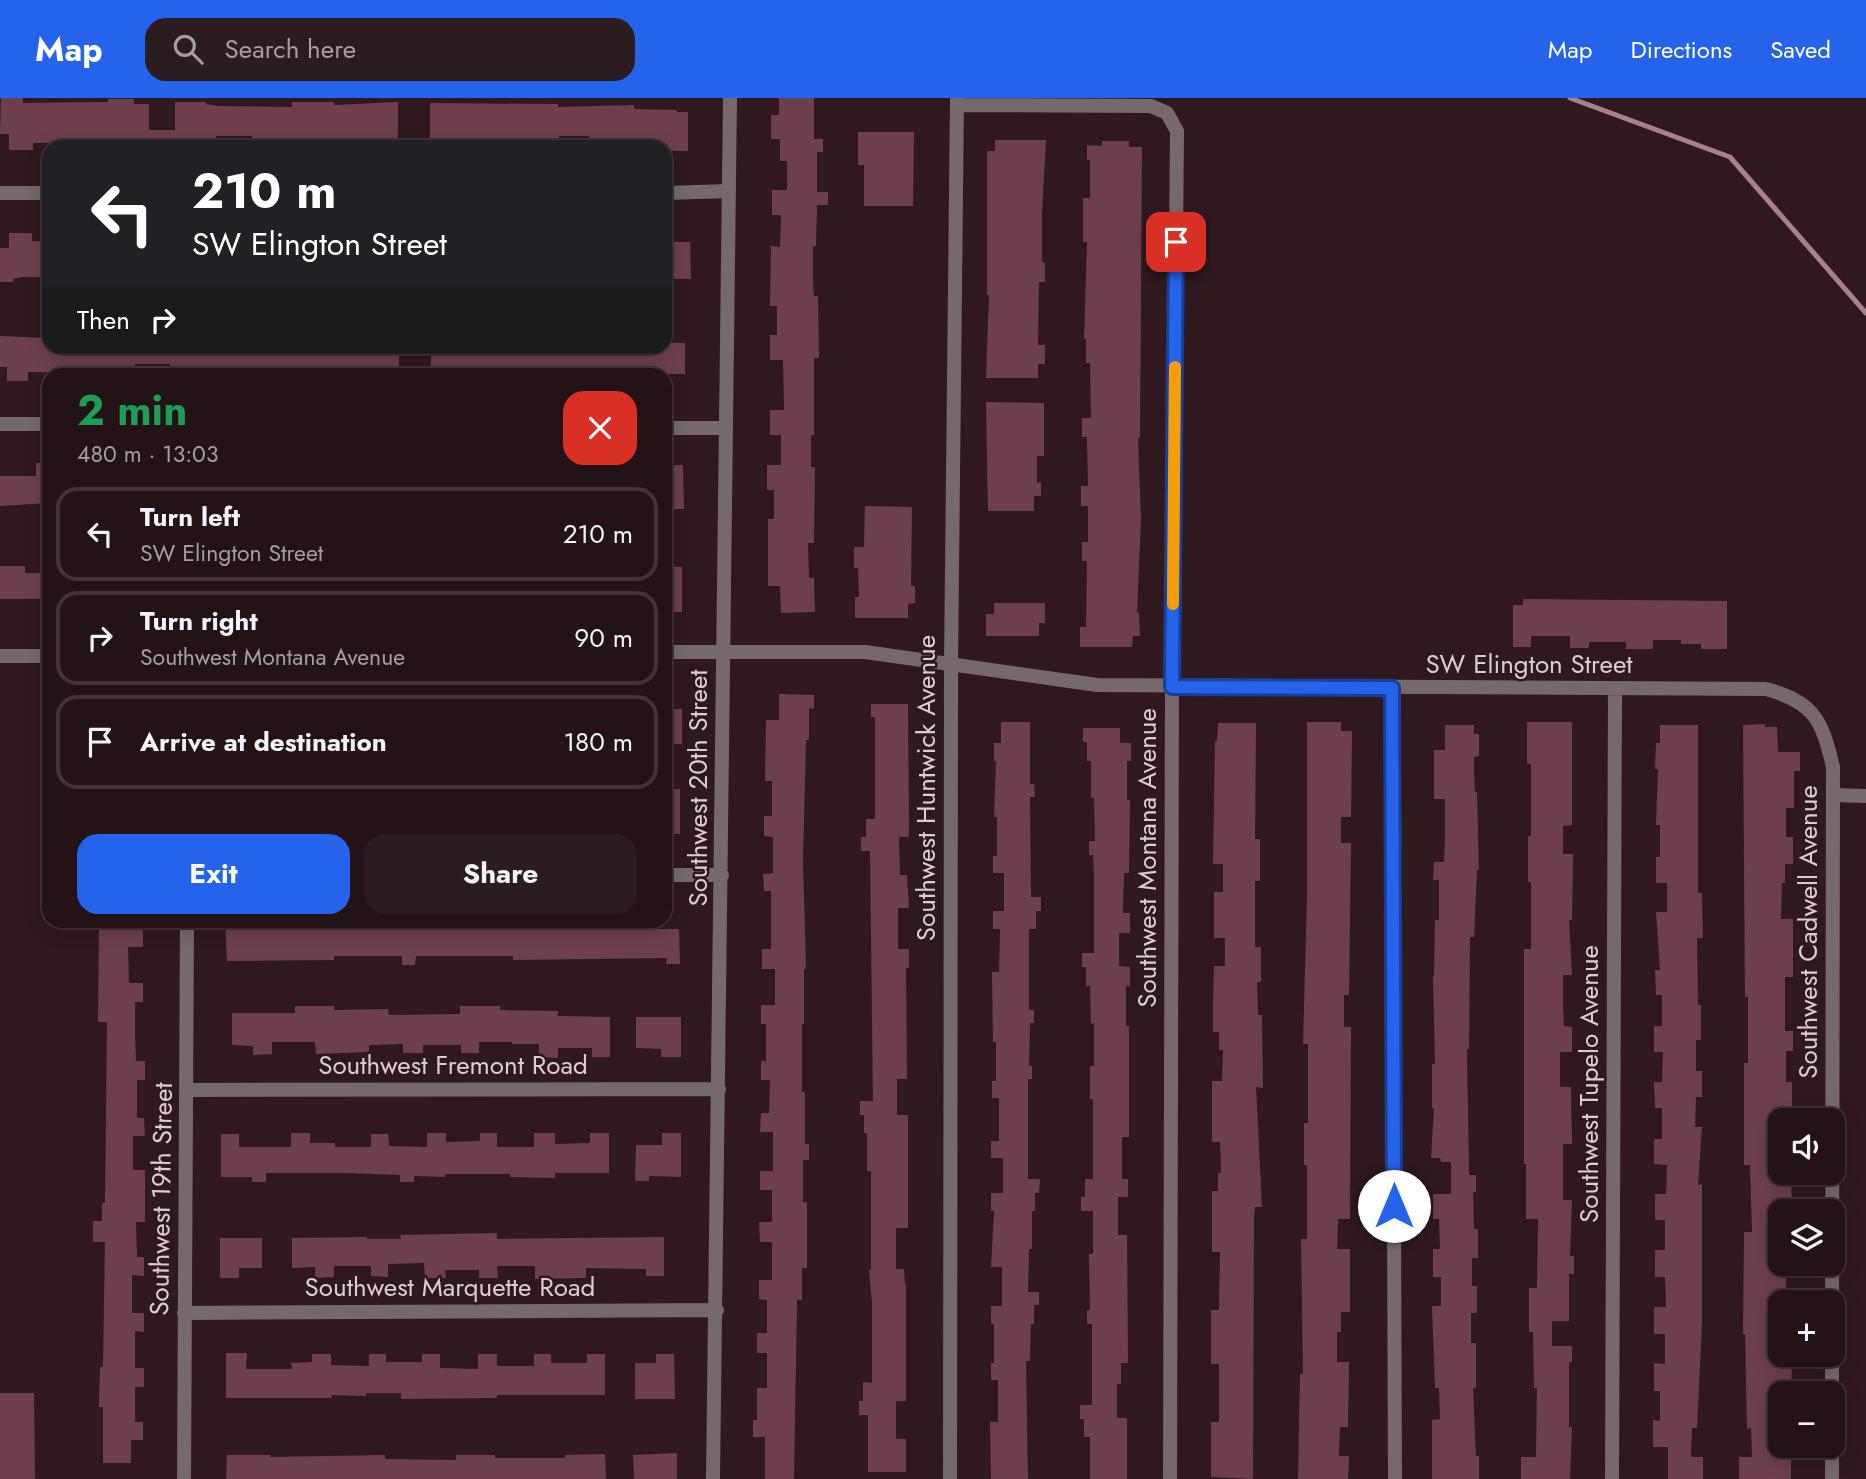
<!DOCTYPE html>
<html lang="en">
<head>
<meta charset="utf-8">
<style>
	body { margin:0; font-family:Jost,sans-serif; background:#2b1c20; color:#f1f3f6; height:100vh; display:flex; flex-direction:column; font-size:26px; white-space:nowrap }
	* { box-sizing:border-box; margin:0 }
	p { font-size:23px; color:#a39ea1 }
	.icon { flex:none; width:38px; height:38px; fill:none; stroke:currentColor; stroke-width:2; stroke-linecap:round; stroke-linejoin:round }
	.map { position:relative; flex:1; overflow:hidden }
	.drawer { position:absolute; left:42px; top:270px; width:630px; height:560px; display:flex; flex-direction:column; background:#231317; border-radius:21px; box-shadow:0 4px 18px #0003,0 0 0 2px #403236 }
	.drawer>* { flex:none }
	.banner { position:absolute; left:42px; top:42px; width:630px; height:214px; border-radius:21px; box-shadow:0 4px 18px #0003,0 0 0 2px #403236; background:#202124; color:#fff; overflow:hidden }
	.buttons { position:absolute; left:1768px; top:1010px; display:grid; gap:14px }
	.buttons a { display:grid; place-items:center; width:77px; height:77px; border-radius:14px; background:#231317; box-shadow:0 4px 18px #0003,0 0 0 2px #403236; font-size:35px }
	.pin { position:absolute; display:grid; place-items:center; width:60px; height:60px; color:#fff; margin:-30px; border-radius:14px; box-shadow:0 4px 10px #0006 }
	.me { position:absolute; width:77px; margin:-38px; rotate:0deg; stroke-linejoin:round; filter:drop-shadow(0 0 5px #0008) }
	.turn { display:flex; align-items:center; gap:24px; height:147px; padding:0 35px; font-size:32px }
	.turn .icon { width:91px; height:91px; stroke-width:2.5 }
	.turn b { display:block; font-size:49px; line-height:60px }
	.then { display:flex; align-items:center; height:66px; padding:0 35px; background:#0003; gap:14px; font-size:26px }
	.round { display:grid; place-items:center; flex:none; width:74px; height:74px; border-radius:21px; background:#2b1c20 }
	.overview { display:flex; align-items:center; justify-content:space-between; height:119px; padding:0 35px }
	h1 { font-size:42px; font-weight:700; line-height:52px; color:#1e9e55 }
	.primary-button { display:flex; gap:14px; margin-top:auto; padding:14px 35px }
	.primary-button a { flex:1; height:80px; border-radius:21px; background:#2563eb; color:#fff; font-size:28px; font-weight:700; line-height:80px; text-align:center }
	.primary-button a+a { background:#2b1c20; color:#f1f3f6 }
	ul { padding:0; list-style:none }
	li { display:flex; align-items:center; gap:21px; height:94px; margin:0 14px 10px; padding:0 21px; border:4px solid #403236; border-radius:21px }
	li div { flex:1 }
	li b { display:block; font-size:26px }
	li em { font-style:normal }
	header { display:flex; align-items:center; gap:42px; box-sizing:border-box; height:98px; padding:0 35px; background:#2563eb; color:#fff }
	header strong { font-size:33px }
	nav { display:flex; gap:38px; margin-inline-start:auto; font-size:24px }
	.search { width:490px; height:63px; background:#2b1c20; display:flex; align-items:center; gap:18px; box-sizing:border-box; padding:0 24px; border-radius:21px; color:#a39ea1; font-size:26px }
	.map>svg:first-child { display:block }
</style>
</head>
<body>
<header>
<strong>Map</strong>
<div class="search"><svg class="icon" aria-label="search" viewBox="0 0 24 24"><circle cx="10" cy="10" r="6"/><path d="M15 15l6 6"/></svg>Search here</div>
<nav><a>Map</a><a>Directions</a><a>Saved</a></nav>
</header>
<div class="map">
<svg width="1866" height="1381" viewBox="0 0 1866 1381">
	<rect width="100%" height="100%" fill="#2f191f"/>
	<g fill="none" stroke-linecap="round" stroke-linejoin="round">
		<path stroke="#a7808a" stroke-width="5" d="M1570,0L1730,59L1866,215"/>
	</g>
	<path fill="#6d3f4c" d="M1,0H23V5L108,4V1H134V6H149V32H175V4H206V6L217,8L292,9V4H334V7L398,4V43H373V49H312V44H276V49H252V38H216V43H192V49H131V42H90V49H67V45H33V52H9V36H0Z
		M779,0H814V41H823V54H817V94H828V107H817L816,148H813V184L814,198H818L819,260H814V337H811V369H815L814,445H808L809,480H814L815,514L781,515L780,488H768V421H774V392H767V367H781V337H770V312H784L783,262H770V237H777V208H770L771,148L780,149L781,117H772V92H787V63H780V41H771V17H779Z
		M430,5L558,6V9L634,7V11L677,12V14H688V53H668V47L590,49L589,38H559V49H535V47L448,49L447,46H430Z
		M858,34H914L913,108H864V67H858Z
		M995,42H1046L1042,115V164L1045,165V184H1039L1038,247H1045V266H1038V280H986L989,197H987V53H995Z
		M1102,43H1129V49H1142L1140,340H1138L1141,421L1137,515H1139L1140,538H1133L1132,549H1080V529H1086L1087,463H1082V444H1088V408H1081V388H1088L1087,339H1082V320H1091L1090,265H1086V241H1084L1087,144H1083V100H1090V62H1087V47L1102,48Z
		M9,135H32V143H49V179H22L13,181V184H0V150H9Z
		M665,144H690L691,181H669V178H665Z
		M0,238L49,240V248H399V272H380V276H307V274L170,276V266H135V276L28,274V283H7V269H0Z
		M665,245H685V276H610V270H575V275L554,276H505V270L470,271V276H451V272H431V248H665Z
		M986,304L1044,305V358H1037V385L1041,384V398H1034V413H988Z
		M36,365H49V405L0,408V378H36Z
		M665,367H683L684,411H665Z
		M865,408L912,409L911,488H915V505L908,506V520H855V499H859L858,470H854V449H864Z
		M0,468H25V475H49V501H0Z
		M665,469H682V514H665Z
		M1523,501L1727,503V551H1701V546H1681V542H1653V551H1626V544H1589V550H1570V538H1531V549H1513V507H1523Z
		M994,505H1045V525H1039V538H986V516H994Z
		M779,596L814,597V611L809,610V642H806L803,762L806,871H804V926H802V994H805V1046H809V1062H803V1104H807V1170H802V1202H797L794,1381H765V1339H753V1322H757V1290H767V1255H757V1235H767V1202L759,1201V1182H772V1144H760L759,1124H772V1092H760V1073H773V1034H760L761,1015H769L770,982H761V963H766V926H761V907H775V871H762V851H771V793H764L763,776L773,775V739L764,738V718H772V683H765L766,622H779Z
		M871,606H908L909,739H899L900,777H907L909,810H898V851H909V870H906L907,981H897V1017H908V1130H896V1171H904L905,1187H906V1303H896V1341H906V1374H868V1317H859V1303H863V1284L872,1285V1205L869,1172H871V1073H867V1035H864V1017H860V1003H873L870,753H861V739H866V721H875V619H871Z
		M665,611H682V646H668V642H665Z
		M1001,624H1030V686H1034L1035,699H1030L1031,799H1041V813H1036V831H1029V912H1034V925H1030L1029,968H1032V981H1028V1081H1040L1039,1095H1035V1113H1032V1151H1029L1028,1194H1039V1207H1034V1226H1031L1030,1263H1026L1028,1381H991L990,1324H998V1282H991V1265H994V1226H991V1208H1002V1169H991L994,1113H991V1095H1003V1060H991V1043H999V1000H992V983H996V944H993L992,874H999L1000,831H993V813H1004V775H993V758H997V719H994L996,663H994V645H1001Z
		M1307,624H1341V633H1352L1351,719H1341V745H1351L1349,897H1344V929H1351L1350,1121H1338L1337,1151H1350V1214H1341V1234H1337V1264H1349L1348,1329H1340L1339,1358H1349L1348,1381H1298L1300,1276H1303L1301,1141H1307V1067H1304V1025H1308V946H1303L1307,800Z
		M1527,624H1572V727L1563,728V756H1573L1572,822H1569L1572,877H1563V907L1564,928L1572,929V954H1560V989H1571L1572,1046H1563V1102H1572L1570,1158H1574V1176H1569V1223H1552V1248H1572V1264H1569V1329H1572L1570,1381H1521V1359H1536L1537,1290H1534L1533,1234H1529V1190H1537L1538,1121H1526V1066H1524V851H1531V784H1528V738H1531V666H1527Z
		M1218,625H1256L1255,741H1260V783H1255V849H1261V884H1257L1258,917H1262L1263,990L1256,989L1262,1109H1255L1254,1120L1253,1381L1211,1379V1324H1219V1266H1211V1212H1219L1220,1154H1212V1093H1218V1075H1221L1220,1044H1212V983H1222L1223,952H1219V934H1213V906L1214,868H1225V840H1214V794H1223V766H1213L1215,643H1217Z
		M1765,626V629H1777L1778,654H1800V673H1794V710H1786V739H1793V766H1785V785H1782L1781,821H1793V879H1785V933H1793V953H1786V984H1792V1012H1784V1022H1780V1078L1791,1077L1792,1113H1780V1166H1792V1180H1786V1204H1780L1779,1266H1792L1791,1292H1780V1348H1791V1381H1739V1359H1752L1751,1330L1747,1331L1745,1236H1743L1744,1134H1752L1750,1067H1744V965H1748V899H1745L1743,627Z
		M1445,627H1474V636H1479V658L1474,659V673L1475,694H1477L1479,772H1477L1474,839H1470L1469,951H1467L1469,1077H1476V1094H1473L1474,1131H1478V1160H1472V1188H1477V1215H1471V1245H1476V1290H1473L1476,1358H1479V1381H1432V1322L1440,1321L1439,1290H1435L1432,1208H1441V1179H1433V1151H1440L1439,1121H1433V1096H1451V1064H1441L1440,1060H1431L1434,1010H1432V966H1435L1433,878H1434L1435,822H1439V782H1433L1434,764H1444L1445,740V701H1434V652H1445Z
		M1660,627H1698V795H1702L1703,840H1697L1698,907H1701V942H1696V973H1702V999H1696L1695,1029H1702L1698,1087L1702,1086V1225L1697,1330H1692L1691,1359H1703V1381H1668V1349H1653V1322L1660,1323V1293H1654V1265L1665,1266V1236H1654V1209H1666L1665,1179H1655V1152H1665V1122H1655V1096H1666L1667,1067L1654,1066V1041H1662V1010H1655L1654,984H1662L1663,954H1654V928H1662V897H1656L1655,872H1660L1656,814H1667V785H1656V759H1660V727H1656L1658,671H1655L1656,645H1660Z
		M1083,630H1120V645H1131V663H1127V702H1130L1129,775H1124L1123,815H1130V835H1119V868L1130,869V888H1126V928H1129V1039H1122V1081H1128V1099H1118V1137H1127L1128,1265H1121V1286H1117V1320H1127V1381H1090V1339H1084V1321H1080V1307H1092V1226H1087V1212H1090L1089,1156H1093V1113H1081V1099H1085V1081H1093V1001H1090V968H1094V925L1091,926L1090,888H1086V869H1082V855H1094V776L1093,757H1089V743H1095L1094,700H1091V663H1087V644H1083Z
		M665,691H680V736L665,735Z
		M225,822H245V831L294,830L295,822H313V826H349V822H368V825H402V822H477V830H513V822H533L534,832H570V822H587V826H634V822H653V831H679L680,866H666L667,860L513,862V858H416L415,867H402V858H334V862L227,863Z
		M99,829H143V849H128L129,885H143V904H135V939L136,963H145V982H137V1020H144L145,1038H133V1072H145V1124H136L137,1159H144V1178L132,1177V1215H144V1234L135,1233V1270H144V1289H135V1324H143V1342H131V1365H103V1309H99L100,1269H103L105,1144H93V1123H102V1105H105L107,924H98Z
		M295,908H334V912L388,911L389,917L460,916V908H500V912L558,913V918L610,919V959H592V950H558V960L539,959V946H512V944H479V955H461V947H423V955H403V946L369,947V954L316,956L315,944H272V956L253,957V948L232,947V915H295Z
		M636,919H681V959H661V951L636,950Z
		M291,1035H310V1045H335V1049H371V1036H388L389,1048L427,1049V1035H446V1044L480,1043V1035H497V1049H534V1035H555V1046L590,1045V1035H609V1075H555V1080L510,1079V1076H445V1079L414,1078V1084H400V1077L347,1075H266V1084H252V1079H221V1036H239V1049H291Z
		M662,1035H681V1079L649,1078V1083H635L636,1047H662Z
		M497,1135V1141L664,1139V1178H646V1171L586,1170V1180L535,1181V1168H497L498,1180H479V1172H445L446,1180H425L424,1165L388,1166V1179L371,1178V1168H334V1179L315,1180V1169L292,1170V1140L367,1139V1141H401L400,1137Z
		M220,1140H262V1170H239V1180H220Z
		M226,1255H247L246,1271H292L291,1265L312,1264V1256H331V1267L369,1268V1256H386V1264H422V1256H440V1270L478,1271V1256H497V1268H534V1256H551V1265H587V1256H605V1297H497V1300L401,1301V1295H366V1298L331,1297L332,1300H226Z
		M656,1256H674L675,1301H635V1265H656Z
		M0,1295H34L35,1381H0Z
		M677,1355V1381H634L633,1357Z
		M605,1356L606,1381H226L227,1357H270V1359L385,1357V1361L456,1362V1357H495V1360H565V1357Z"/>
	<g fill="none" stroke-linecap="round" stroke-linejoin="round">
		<path stroke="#75696c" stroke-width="14" d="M957,7L1151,8L1167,15L1177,33L1172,589L1170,1381
			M0,95H49
			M665,95L729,93
			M0,326H49
			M665,330H726
			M665,554H865L1097,587L1766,591C1814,604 1822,622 1833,669L1832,1238
			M0,558H49
			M1392,590L1395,1381
			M1833,697L1866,698
			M665,777H722
			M187,992L719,991
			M184,1215L717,1212
			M1832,1295V1256
			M184,1381L187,822
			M713,1381L730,0
			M950,1381L951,566L957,0
			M1612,1381L1615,591
			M1832,1381V1348"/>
	</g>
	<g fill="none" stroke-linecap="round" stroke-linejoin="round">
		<g stroke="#184099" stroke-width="18">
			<path id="route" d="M1176,144L1172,589L1392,590L1394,1108"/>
		</g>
		<use href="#route" stroke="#2563eb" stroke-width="12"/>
		<path stroke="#f59e0b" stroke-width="12" d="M1173,506L1175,269"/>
	</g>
	<g text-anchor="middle" stroke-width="5" stroke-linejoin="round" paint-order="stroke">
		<g font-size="26" fill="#dcccd0" stroke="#2f191f">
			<text x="1529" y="575">SW Elington Street</text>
			<text transform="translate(698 690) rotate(-90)" y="9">Southwest 20th Street</text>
			<text transform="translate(926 690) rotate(-90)" y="9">Southwest Huntwick Avenue</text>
			<text transform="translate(1147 760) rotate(-90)" y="9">Southwest Montana Avenue</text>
			<text transform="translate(1808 834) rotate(-90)" y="9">Southwest Cadwell Avenue</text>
			<text x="453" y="976">Southwest Fremont Road</text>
			<text transform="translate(1589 986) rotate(-90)" y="9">Southwest Tupelo Avenue</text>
			<text transform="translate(161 1101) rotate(-89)" y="9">Southwest 19th Street</text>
			<text x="450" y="1198">Southwest Marquette Road</text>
		</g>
	</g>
</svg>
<div class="buttons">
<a><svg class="icon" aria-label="sound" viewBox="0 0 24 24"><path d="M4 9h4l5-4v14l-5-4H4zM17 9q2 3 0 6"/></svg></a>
<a><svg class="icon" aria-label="layers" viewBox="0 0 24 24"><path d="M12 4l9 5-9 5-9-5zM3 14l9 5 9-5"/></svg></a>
<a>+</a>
<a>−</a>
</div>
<div class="pin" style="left:1176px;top:144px;background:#d93025"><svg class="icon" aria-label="arrive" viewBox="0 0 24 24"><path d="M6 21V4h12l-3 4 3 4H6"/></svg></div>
<svg class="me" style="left:1394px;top:1108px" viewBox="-20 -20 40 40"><circle r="19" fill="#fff"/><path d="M0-13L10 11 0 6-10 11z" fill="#2563eb"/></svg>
<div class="banner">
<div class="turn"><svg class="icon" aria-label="left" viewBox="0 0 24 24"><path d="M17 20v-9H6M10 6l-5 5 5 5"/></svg><div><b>210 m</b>SW Elington Street</div></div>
<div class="then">Then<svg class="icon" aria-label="right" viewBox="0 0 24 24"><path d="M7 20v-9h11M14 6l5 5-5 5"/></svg></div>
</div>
<section class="drawer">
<div class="overview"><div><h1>2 min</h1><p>480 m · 13:03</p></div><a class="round" style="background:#d93025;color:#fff"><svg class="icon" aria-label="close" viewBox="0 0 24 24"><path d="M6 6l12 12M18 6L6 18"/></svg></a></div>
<ul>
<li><svg class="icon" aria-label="left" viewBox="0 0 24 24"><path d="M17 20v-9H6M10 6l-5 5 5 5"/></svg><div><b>Turn left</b><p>SW Elington Street</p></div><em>210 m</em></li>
<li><svg class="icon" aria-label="right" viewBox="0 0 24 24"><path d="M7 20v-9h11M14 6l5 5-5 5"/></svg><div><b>Turn right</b><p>Southwest Montana Avenue</p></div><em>90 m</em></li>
<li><svg class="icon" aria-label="arrive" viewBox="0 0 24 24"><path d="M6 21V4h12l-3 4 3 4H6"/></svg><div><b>Arrive at destination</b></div><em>180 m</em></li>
</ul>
<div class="primary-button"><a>Exit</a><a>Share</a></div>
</section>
</div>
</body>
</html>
